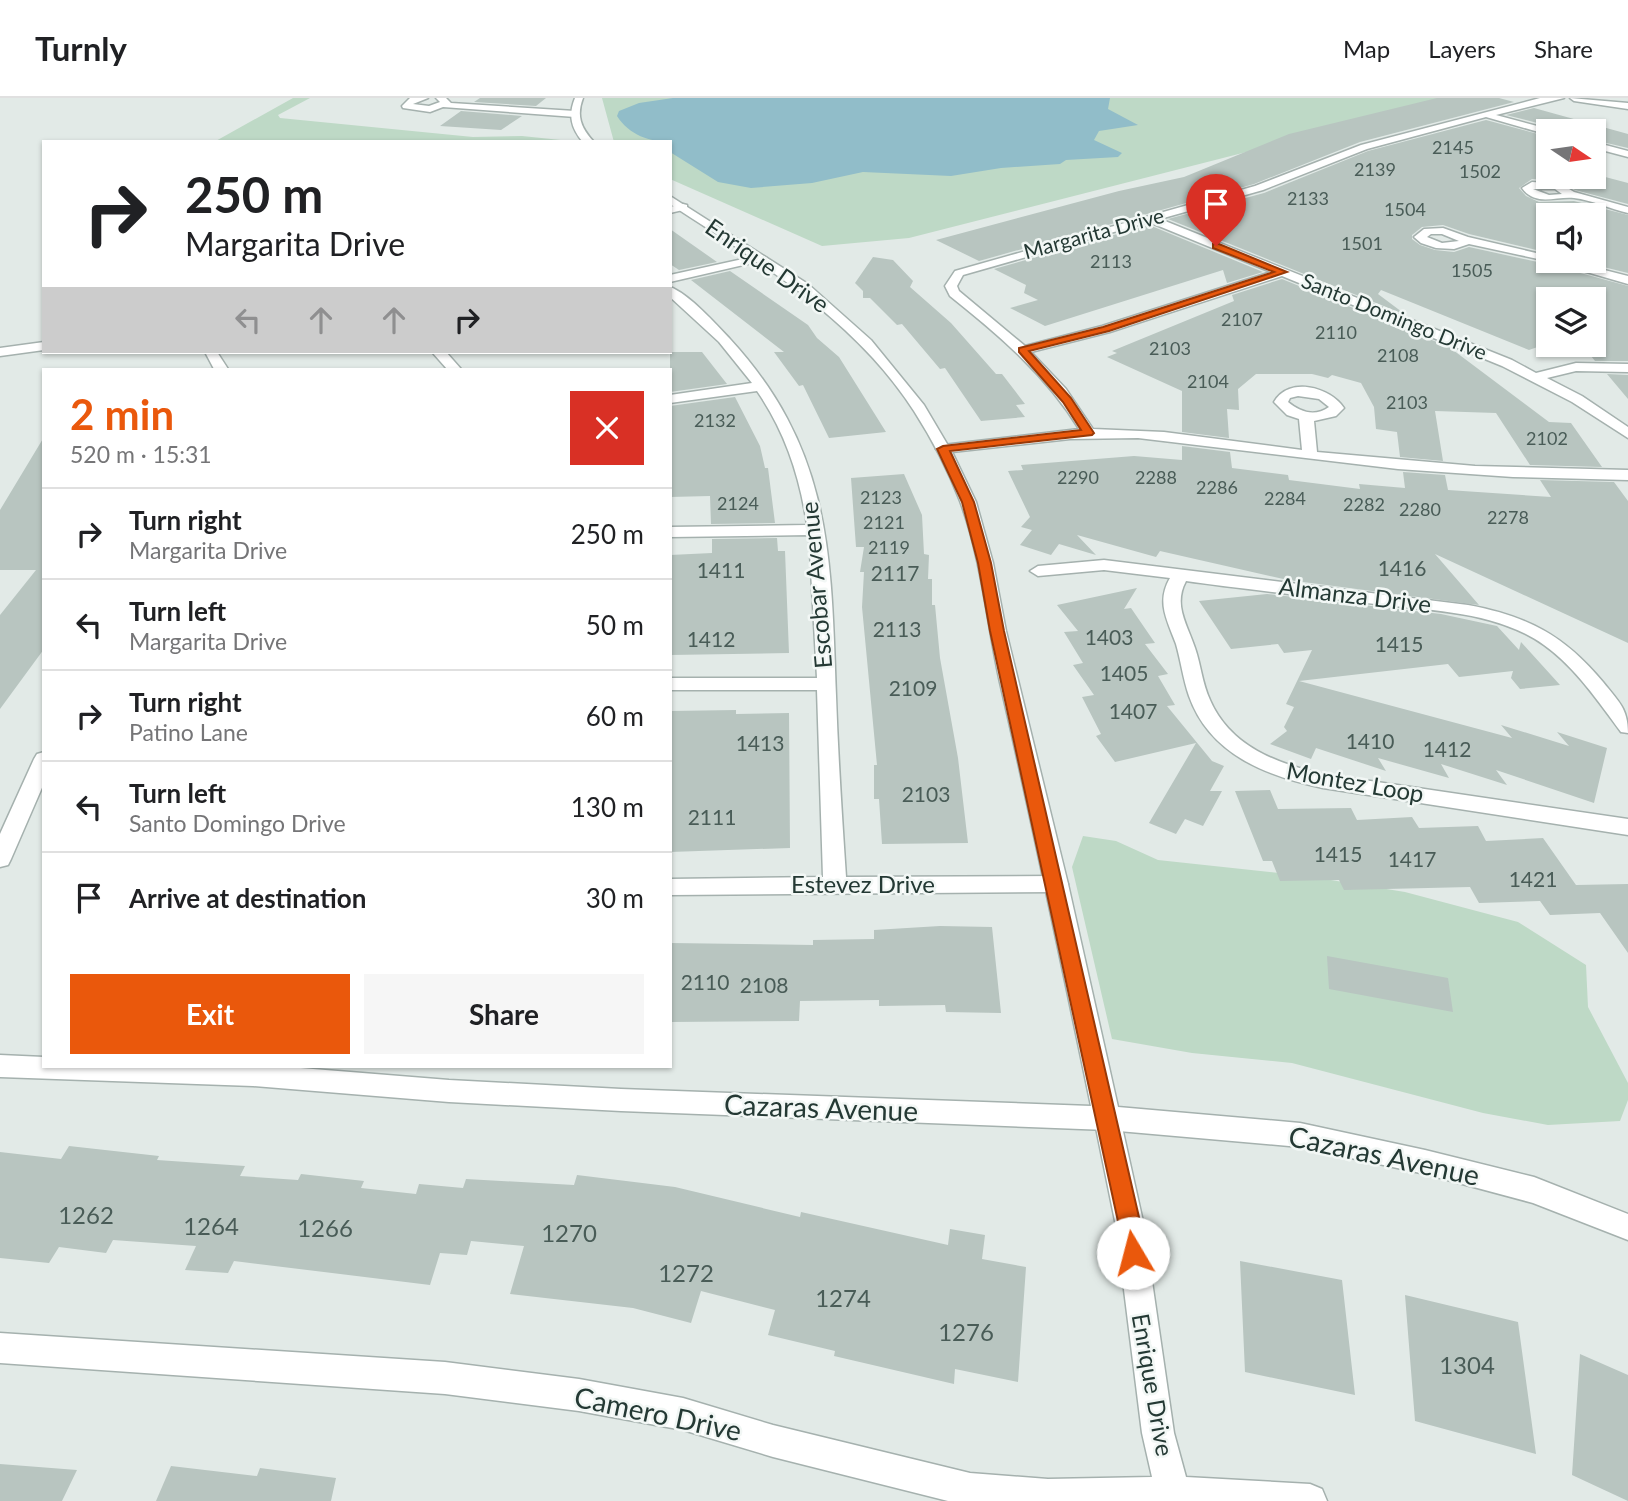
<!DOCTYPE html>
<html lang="en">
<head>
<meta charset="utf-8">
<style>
	body { margin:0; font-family:Lato,sans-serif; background:#f6f6f6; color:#202124; height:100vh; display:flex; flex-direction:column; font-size:26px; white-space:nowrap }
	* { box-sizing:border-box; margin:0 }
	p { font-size:23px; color:#757577 }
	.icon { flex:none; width:38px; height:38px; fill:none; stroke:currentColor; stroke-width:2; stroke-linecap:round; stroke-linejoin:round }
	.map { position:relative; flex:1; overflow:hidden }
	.drawer { position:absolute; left:42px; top:270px; width:630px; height:700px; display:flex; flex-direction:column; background:#fff; border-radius:0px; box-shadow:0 2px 5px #0004 }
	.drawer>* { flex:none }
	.guide { position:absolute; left:42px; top:42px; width:630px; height:214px; border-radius:0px; box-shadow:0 2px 5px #0004; background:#fff; color:#202124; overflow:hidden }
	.needle { width:46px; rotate:103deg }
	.buttons { position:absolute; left:1536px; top:21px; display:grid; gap:14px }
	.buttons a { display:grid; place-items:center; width:70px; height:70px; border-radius:0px; background:#fff; box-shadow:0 2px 5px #0004; font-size:35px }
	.pin { position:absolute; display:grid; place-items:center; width:60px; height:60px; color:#fff; margin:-72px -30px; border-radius:50% 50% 50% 0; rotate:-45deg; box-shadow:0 0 7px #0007 }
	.pin .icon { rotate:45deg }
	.me { position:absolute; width:77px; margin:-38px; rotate:352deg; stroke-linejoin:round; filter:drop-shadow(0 0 5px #0008) }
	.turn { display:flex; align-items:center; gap:24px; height:147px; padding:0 28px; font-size:32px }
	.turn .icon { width:91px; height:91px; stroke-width:2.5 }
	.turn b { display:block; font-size:49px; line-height:60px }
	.lanes { display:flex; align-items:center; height:66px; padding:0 28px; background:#0003; justify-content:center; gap:35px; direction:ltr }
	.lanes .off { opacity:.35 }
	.round { display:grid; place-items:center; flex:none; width:74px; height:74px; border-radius:0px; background:#f6f6f6 }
	.overview { display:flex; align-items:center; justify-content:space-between; height:119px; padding:0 28px }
	h1 { font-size:42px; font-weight:700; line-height:52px; color:#ea580c }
	.action { display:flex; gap:14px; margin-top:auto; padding:14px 28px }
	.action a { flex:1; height:80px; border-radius:0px; background:#ea580c; color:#fff; font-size:28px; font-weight:700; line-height:80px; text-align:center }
	.action a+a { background:#f6f6f6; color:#202124 }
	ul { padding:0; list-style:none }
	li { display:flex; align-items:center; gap:21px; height:91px; padding:0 28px; border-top:2px solid #e0e0e0 }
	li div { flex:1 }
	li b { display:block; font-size:26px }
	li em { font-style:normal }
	header { display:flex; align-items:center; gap:42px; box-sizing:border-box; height:98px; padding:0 35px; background:#fff; border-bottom:2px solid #e0e0e0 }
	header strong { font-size:33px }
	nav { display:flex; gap:38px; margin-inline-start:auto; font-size:24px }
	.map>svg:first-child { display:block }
</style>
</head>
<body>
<header>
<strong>Turnly</strong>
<nav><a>Map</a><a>Layers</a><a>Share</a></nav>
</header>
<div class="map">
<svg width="1628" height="1403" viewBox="0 0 1628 1403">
	<rect width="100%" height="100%" fill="#e2eae7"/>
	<path fill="#bed9c6" d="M293,0H310L278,17L280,20L473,39L522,38L580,44H214Z
		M602,0H1458L909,140L822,148L670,81V44H614Z
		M1083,738L1116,743L1158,762L1306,778L1405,794L1518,824L1586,867L1588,909L1628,985V1002L1620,1023L1548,1027L1483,1015L1292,965L1192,955L1112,941L1072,769Z"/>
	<path fill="#91bdc9" d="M673,0H1110L1108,11L1138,27L1099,33L1094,42L1122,55L1118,59L1066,62L1060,66L1001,70L951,78L863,74L812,85L751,90L718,84L670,54V44C650,44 629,37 617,18L619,13L639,5Z"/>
	<path fill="#b8c5c0" d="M480,0H546L536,8L474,4Z
		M1437,0H1499L1514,4L1360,44L1254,86L979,163L936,142L1119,93L1184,79L1289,36Z
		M1534,10L1628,36V50L1594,42V33H1554L1553,29L1506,17Z
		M461,13L522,18L501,32L440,28Z
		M1486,22L1549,39V79H1594V76L1628,85V106L1575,92L1561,83L1532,81L1519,90L1526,98L1539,104L1574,103L1628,117V175L1579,163H1594V117H1549V155L1469,136L1443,127L1422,129L1412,137V141L1420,147L1435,152L1454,154L1469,149L1551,167L1628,188V263H1595L1583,248L1569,247H1594V201H1549V245L1529,252L1381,192L1378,196L1406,217L1168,121L1264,95L1368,53Z
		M1149,127L1263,174L1227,185L1223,172L1045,228L1010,210L1038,202L1024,195L1026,187L994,171Z
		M670,131L717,164L679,172L670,166Z
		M873,159L893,162L913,183L910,189L951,225L996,276H1002L1025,306L1016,307L1025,319L981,323L945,270L940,271L902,226L897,227L870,200H863V193L855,185Z
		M730,173L808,227L817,240L839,259L886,334L829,340L803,287L799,288L774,254H784L691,182Z
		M1282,181L1449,249L1549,324L1571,325L1602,369L1530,367L1496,315L1435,313L1443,363L1400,359L1397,334L1376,331L1374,309L1361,285L1332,277L1328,280L1312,276H1256L1238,291L1239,312L1227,311L1229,340L1182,334V293L1107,259L1117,255L1112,253L1234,203L1232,197Z
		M670,254H702L727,286L670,294Z
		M1607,276L1628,277V301Z
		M735,299L760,348L765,370H768L775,425L711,426L710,398L670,399V308Z
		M44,339V551L0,611V517L36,472H0V412Z
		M1182,348L1230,354L1232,370L1288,377L1289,382L1360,391L1359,386L1405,390L1403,374L1445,377L1448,392L1551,399L1540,382L1614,384L1628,403V545L1435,456L1479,507L1288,482L1160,453L1156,459L1077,437L1096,457L1059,446L1051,457L1020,447L1032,432L1021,429L1030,419L1008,373L1023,372L1021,367L1134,358L1182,362Z
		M904,376L922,417L924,456L929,457L928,481H932V507H935L940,560L958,660L968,745L882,746L879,701H874V667H877L862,509L864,474H860L864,449H856L851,380Z
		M777,440L778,453H785L789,555L670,557V457L712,455V441Z
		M1137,490L1124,511L1131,510L1155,545L1145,546L1168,576L1158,578L1175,607L1167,608L1212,663L1224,668L1210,693H1222L1203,728L1185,721L1176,736L1149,725L1196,645L1115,664L1096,638L1101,636L1082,599L1094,597L1073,567L1083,565L1064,534L1078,533L1057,507Z
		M1267,496L1441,516L1497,528L1519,552L1521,544L1560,587L1520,591L1511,580L1513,573L1459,579L1448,566L1299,583L1512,640L1501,627L1569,648L1557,634L1607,650L1594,705L1496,672L1507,687L1441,666L1449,680L1378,660L1386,673L1316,650L1311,661L1270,646L1287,633L1284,629L1294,609L1286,606L1312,552L1284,555L1278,546L1231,551L1199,503Z
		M736,612V616L789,615L790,750L670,754V613Z
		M1270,692L1278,711L1351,710L1357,722L1412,719L1419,730L1478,728L1486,743L1543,740L1576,787L1628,786V855L1600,815L1550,817L1540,803L1479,805L1470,789L1344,792L1339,782L1280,783L1272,763H1263L1235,693Z
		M940,828L992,829L1001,915L946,914L945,907L879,908V902L800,903L799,923L670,924V845L813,847V842L874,841V832Z
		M1327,858L1448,880L1453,914L1329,891Z
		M69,1048L159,1058L157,1062L245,1068L240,1078L298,1082L301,1076L364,1083L361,1090L416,1096L419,1086L463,1090L466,1081L574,1087L577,1077L675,1089L800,1119L801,1114L948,1147L950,1131L985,1137L982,1161L1026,1169L1018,1284L955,1271L954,1286L834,1258L835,1253L768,1237L775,1212L701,1193L691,1225L633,1210L510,1196L524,1148L471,1143L467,1157L440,1155L430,1187L234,1163L228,1175L185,1172L196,1148L113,1142L106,1155L59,1149L49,1165L0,1160V1054L61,1061Z
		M1240,1163L1342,1182L1355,1297L1245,1274Z
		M1405,1197L1518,1224L1536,1356L1415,1323Z
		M1580,1256L1628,1277V1403L1572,1377Z
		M0,1366L77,1372L62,1403H0Z
		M171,1368L257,1378L260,1370L336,1380L331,1403H156Z"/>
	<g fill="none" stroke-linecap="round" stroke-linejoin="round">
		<g stroke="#a5b1ae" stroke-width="3">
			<path id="minor" d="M410,0H428L413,6L429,8L440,4L436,0H446L451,5L575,13L579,16L575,19L443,9L430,14L403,10L402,8Z
				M1540,0H1564L1496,17L1552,32L1549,37L1486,19L1367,51L1263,92L1160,121L1512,262L1536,275L1576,265L1628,266V274L1576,273L1547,280L1582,298L1628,329V340L1572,304L1502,268L1282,178L1110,234L1031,254L1066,291L1093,331L1164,334L1302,352L1299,321L1287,317L1274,304C1289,278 1330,289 1344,310L1336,318L1314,323L1317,354L1475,368L1628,372V382L1513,379L1398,371L1138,340L1070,341L943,355L936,351L943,347L1079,331C1046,277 999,237 950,198L945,188L955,173L1255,88L1361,47ZM1149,124L1271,174L1102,228L1025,248L959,193L957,188L963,177ZM1298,298L1319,301L1329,309C1315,319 1300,314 1288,304L1290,300Z
				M1570,0L1628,5V11L1574,3Z
				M1594,44L1628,53V59L1594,50Z
				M1532,84L1561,86L1574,94L1628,109V115C1610,111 1592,102 1574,100C1556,98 1535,109 1522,90ZM1533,91H1555L1562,96L1549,97Z
				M683,106L687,107V111L670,115V109Z
				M1443,130L1468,139L1549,158V163H1569L1628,178V186L1552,164L1469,146L1454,151L1436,150L1421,145L1414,139L1424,131ZM1431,136H1442L1459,143L1442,145L1427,139Z
				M761,157L767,160L765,162L670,184V177Z
				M670,189C689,196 716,226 730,241C832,352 831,457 836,598C838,659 842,719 846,779L1057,778L1065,780L1068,786L1065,792L1057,794L670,797V781L823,779L817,592H670V580H817L809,437L670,439V429L807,427C800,379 785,333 757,293L670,305V297L752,285L719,244L670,199Z
				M44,244V252L0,258V250Z
				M205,254H217L228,271H214Z
				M432,254H446L461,271H447Z
				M1104,462L1468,507C1527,518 1564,537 1603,584C1618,603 1628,610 1628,635L1621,634C1598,603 1575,569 1544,547C1496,513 1432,513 1375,506C1312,498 1249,492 1186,483C1173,507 1187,526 1195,550C1201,567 1202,585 1210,602C1230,648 1277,666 1323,676L1628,721V737L1323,690C1267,678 1210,657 1189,598C1183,581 1181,563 1176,546C1167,522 1156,504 1170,480L1104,472L1038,478L1030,473L1038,468Z
				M44,654V685L11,761L8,767L0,769V736L34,661L37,656Z
				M1107,1008L1116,1012L1120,1020L1144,1128L1174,1335L1186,1379L1310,1386L1322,1391L1327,1403H948L773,1359L683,1332L579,1313L445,1296L0,1265V1235L445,1264L579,1281L683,1300L773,1327L970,1375L1048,1381L1152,1379L1142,1335L1116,1128L1094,1020L1098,1012Z"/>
		</g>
		<g stroke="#a5b1ae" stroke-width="3">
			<path id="tertiary" d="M575,0H583C576,18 581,30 594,44H583C571,30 568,17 575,0Z
				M670,98L808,186L871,242L924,307L953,356L976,404L993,465L1006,533L1068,786L1118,1009L1300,1025L1425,1052L1534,1079L1628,1116V1142L1533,1105L1425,1076L1300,1049L1107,1032L621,1013L449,1004L253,988L0,979V957L44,959V968H276L449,982L621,991L1091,1008C1062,868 1033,728 1001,589C987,528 982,462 960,403C948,372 932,341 914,313C855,221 760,165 670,106Z"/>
		</g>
		<use href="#minor" fill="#fff" fill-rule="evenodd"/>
		<use href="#tertiary" fill="#fff" fill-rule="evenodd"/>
	</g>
	<path fill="#ea580c" stroke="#983908" stroke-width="2" d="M1213,146H1219L1287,174L1109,233L1029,253L1071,300L1094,335L1092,337L950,353L974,404L991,465L1004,533L1141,1128L1144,1155L1141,1162L1133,1165L1125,1162L1119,1128L990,533L978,465L962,404L937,351L943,348L1081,332L1063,304L1019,254V250L1103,229L1274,174L1213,150Z"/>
	<g text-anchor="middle" stroke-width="5" stroke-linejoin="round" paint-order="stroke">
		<g font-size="18" fill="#495c57">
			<text x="1453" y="56">2145</text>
			<text x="1375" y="78">2139</text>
			<text x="1480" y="80">1502</text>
			<text x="1308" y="107">2133</text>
			<text x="1405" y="118">1504</text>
			<text x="1362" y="152">1501</text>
			<text x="1111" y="170">2113</text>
			<text x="1472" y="179">1505</text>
			<text x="1242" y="228">2107</text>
			<text x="1336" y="241">2110</text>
			<text x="1170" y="257">2103</text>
			<text x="1398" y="264">2108</text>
			<text x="1208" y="290">2104</text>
			<text x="1407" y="311">2103</text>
			<text x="715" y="329">2132</text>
			<text x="1547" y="347">2102</text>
			<text x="1078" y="386">2290</text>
			<text x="1156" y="386">2288</text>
			<text x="1217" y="396">2286</text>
			<text x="881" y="406">2123</text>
			<text x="1285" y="407">2284</text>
			<text x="738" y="412">2124</text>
			<text x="1364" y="413">2282</text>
			<text x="1420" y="418">2280</text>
			<text x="1508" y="426">2278</text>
			<text x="884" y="431">2121</text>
			<text x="889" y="456">2119</text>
		</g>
		<g font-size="21" fill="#243934" stroke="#f2f7f5">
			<text transform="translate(1094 136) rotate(-15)" y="7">Margarita Drive</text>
			<text transform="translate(1394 219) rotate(22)" y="7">Santo Domingo Drive</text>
		</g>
		<g font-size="21" fill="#495c57">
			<text x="1402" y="478">1416</text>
			<text x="721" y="480">1411</text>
			<text x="895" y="483">2117</text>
			<text x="897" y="539">2113</text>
			<text x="1109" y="547">1403</text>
			<text x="711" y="549">1412</text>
			<text x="1399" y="554">1415</text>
			<text x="1124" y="583">1405</text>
			<text x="913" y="598">2109</text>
			<text x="1133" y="621">1407</text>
			<text x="1370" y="651">1410</text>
			<text x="760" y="653">1413</text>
			<text x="1447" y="659">1412</text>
			<text x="926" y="704">2103</text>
			<text x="712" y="727">2111</text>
			<text x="1338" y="764">1415</text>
			<text x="1412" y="769">1417</text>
			<text x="1533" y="789">1421</text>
			<text x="705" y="892">2110</text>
			<text x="764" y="895">2108</text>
		</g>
		<g font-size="24" fill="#243934" stroke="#f2f7f5">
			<text transform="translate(767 168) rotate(35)" y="8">Enrique Drive</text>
			<text transform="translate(817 487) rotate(-95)" y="8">Escobar Avenue</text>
			<text transform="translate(1355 498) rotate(7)" y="8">Almanza Drive</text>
			<text transform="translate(1355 685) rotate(10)" y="8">Montez Loop</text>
			<text x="863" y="795">Estevez Drive</text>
			<text transform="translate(1152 1287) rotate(80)" y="8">Enrique Drive</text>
		</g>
		<g font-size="24" fill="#495c57">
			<text x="86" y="1126">1262</text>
			<text x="211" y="1137">1264</text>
			<text x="325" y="1139">1266</text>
			<text x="569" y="1144">1270</text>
			<text x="686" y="1184">1272</text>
			<text x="843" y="1209">1274</text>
			<text x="966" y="1243">1276</text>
			<text x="1467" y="1276">1304</text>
		</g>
		<g font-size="28" fill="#243934" stroke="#f2f7f5">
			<text transform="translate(821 1010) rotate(2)" y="10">Cazaras Avenue</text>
			<text transform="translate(1384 1058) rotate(12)" y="10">Cazaras Avenue</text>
			<text transform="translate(658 1316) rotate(12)" y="10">Camero Drive</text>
		</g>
	</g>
</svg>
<div class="buttons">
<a><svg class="needle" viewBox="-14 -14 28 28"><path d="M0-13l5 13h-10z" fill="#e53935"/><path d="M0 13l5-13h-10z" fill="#757577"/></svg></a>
<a><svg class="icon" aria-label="sound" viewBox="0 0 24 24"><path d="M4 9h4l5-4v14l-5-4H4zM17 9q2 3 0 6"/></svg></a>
<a><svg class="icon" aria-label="layers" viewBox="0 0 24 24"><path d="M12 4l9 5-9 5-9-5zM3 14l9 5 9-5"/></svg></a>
</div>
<div class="pin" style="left:1216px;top:148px;background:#d93025"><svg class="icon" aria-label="arrive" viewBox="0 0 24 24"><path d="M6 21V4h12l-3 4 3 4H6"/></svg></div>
<svg class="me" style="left:1133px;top:1155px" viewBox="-20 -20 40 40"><circle r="19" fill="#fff"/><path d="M0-13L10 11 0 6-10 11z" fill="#ea580c"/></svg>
<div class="guide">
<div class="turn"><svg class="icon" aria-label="right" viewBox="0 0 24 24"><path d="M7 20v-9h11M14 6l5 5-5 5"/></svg><div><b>250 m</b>Margarita Drive</div></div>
<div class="lanes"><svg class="icon off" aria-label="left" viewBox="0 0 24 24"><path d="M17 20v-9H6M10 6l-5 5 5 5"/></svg><svg class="icon off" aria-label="ahead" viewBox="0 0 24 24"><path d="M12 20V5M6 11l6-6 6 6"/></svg><svg class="icon off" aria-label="ahead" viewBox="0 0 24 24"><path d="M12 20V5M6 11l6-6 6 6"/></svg><svg class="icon" aria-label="right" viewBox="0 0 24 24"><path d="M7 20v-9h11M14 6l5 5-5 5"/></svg></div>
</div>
<section class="drawer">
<div class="overview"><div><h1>2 min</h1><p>520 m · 15:31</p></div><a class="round" style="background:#d93025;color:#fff"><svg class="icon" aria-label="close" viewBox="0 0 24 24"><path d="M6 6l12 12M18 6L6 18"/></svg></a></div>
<ul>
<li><svg class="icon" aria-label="right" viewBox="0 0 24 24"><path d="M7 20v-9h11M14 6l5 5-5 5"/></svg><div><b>Turn right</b><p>Margarita Drive</p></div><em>250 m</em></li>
<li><svg class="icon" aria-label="left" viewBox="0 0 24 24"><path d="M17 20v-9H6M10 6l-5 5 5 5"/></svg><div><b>Turn left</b><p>Margarita Drive</p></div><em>50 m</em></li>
<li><svg class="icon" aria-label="right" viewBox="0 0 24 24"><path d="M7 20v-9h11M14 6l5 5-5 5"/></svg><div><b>Turn right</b><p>Patino Lane</p></div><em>60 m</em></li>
<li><svg class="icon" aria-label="left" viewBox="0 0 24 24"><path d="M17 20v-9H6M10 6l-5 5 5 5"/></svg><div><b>Turn left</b><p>Santo Domingo Drive</p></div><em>130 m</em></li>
<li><svg class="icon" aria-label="arrive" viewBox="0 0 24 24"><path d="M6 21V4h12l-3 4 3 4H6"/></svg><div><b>Arrive at destination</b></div><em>30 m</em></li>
</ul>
<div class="action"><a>Exit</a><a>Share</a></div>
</section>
</div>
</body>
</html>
